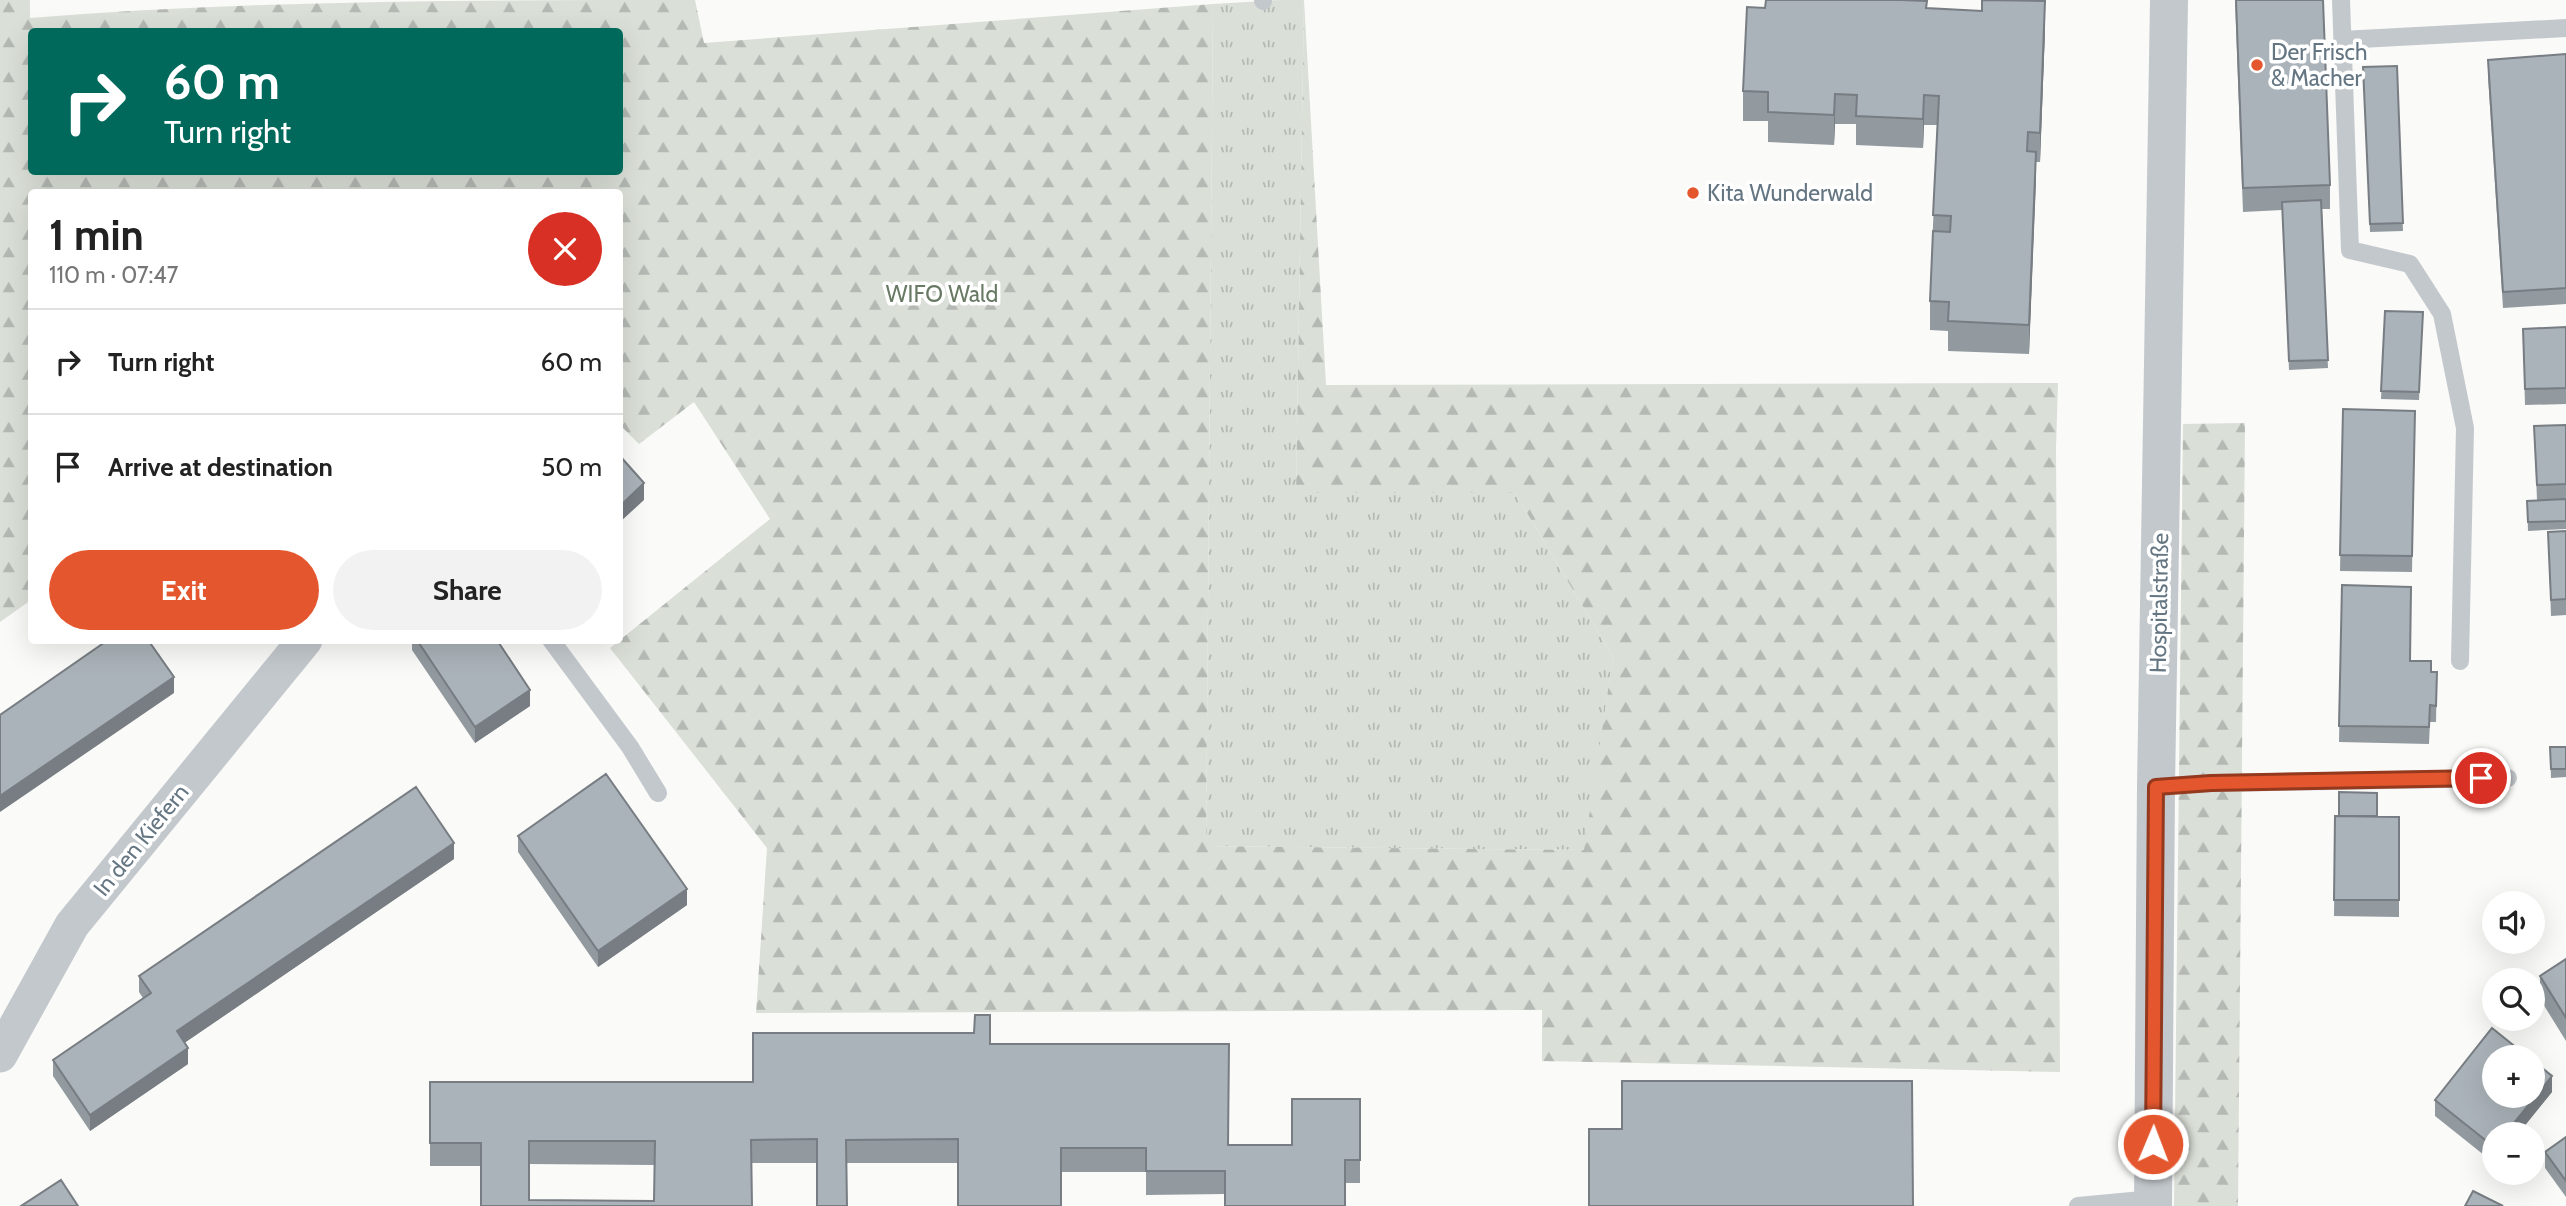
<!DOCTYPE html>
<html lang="en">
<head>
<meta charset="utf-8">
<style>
	body { margin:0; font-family:Cabin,sans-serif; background:#f2f2f2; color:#222; height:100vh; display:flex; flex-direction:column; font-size:26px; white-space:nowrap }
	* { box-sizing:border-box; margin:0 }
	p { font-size:23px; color:#767676 }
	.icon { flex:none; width:38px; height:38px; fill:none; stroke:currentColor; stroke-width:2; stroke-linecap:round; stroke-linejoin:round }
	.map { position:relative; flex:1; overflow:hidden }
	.details { position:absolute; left:28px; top:189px; width:595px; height:455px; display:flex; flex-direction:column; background:#fff; border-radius:7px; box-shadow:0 7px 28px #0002 }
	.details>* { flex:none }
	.guide { position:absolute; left:28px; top:28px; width:595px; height:147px; border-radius:7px; box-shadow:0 7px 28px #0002; background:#00695c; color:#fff; overflow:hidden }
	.buttons { position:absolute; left:2482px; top:891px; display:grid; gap:14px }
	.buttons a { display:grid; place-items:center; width:63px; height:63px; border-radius:50%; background:#fff; box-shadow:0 7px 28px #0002; font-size:35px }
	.pin { position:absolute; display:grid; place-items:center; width:60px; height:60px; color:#fff; margin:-30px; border:4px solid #fff; border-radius:50%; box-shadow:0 2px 7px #0007 }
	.me { position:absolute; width:77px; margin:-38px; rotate:1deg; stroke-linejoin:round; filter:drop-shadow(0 0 5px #0008) }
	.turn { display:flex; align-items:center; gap:24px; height:147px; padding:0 21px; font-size:32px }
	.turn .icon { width:91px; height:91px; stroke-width:2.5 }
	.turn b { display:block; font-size:49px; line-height:60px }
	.round { display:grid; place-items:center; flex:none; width:74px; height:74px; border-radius:37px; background:#f2f2f2 }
	.headline { display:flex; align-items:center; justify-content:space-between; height:119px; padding:0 21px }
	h1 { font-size:42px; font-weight:700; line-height:52px }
	.action { display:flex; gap:14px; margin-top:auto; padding:14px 21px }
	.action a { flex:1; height:80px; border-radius:42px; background:#e4572e; color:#fff; font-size:28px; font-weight:700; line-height:80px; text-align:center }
	.action a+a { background:#f2f2f2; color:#222 }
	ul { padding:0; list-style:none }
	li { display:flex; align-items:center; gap:21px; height:105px; padding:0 21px; border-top:2px solid #e0e0e0 }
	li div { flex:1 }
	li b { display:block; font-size:26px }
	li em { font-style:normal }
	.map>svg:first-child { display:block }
</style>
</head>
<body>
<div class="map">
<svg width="2566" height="1206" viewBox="0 0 2566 1206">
	<defs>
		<pattern id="grass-tufts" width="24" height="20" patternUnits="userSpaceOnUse" patternTransform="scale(1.75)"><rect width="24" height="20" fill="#dadfd7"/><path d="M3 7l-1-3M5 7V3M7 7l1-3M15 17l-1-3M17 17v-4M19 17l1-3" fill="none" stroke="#b4b9b4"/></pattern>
		<pattern id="forest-firs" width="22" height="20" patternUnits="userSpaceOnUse" patternTransform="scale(1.75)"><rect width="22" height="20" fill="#dadfd7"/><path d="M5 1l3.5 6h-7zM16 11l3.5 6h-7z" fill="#b4b9b4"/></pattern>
	</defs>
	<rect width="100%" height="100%" fill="#fafaf8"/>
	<path fill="url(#grass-tufts)" d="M1280,0H1304L1296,493H1515L1613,657L1585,850L1206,846L1213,4Z"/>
	<path fill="url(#forest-firs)" fill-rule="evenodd" d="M0,0H30V18C252,0 474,0 695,0L704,43L1213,4L1206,846L1584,850L1613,657L1515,493H1296L1304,0L1326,385L2058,383L2056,448L2060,1072L1542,1061V1010L756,1013L767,848L610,648L770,519L694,402L639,444L620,425V192H32L31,600L0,622ZM32,32H620V172H32Z
		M2245,423L2238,1206H2174L2183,424Z"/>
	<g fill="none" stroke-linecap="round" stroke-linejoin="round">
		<path stroke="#c3c8cc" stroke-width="18" d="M1263,0V1
			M2341,0L2350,250L2410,264L2442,314L2465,428L2460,661
			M2342,40L2566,28
			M551,640L630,747L658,793
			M2156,787L2211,783L2508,778
			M2078,1206L2153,1199"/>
		<path stroke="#c3c8cc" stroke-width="35" d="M0,1055L72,925L305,640"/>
		<path stroke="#c3c8cc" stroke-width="38" d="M2153,1206L2156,787L2169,0"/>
	</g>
	<path fill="#929a9f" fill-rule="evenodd" d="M2235,0H2323L2330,185V209H2322L2328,368L2289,370L2282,210L2243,212Z
		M1765,8H1927L2045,30L2040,162H2036L2029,354L1948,351V331L1930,330V301L1937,125H1924L1923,148L1856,145V124H1835L1834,145L1768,142V121H1743V91Z
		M2566,54V304L2503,308L2488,76V60Z
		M2397,66L2403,231L2370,232L2363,67Z
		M2385,311L2423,312L2419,400L2381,399Z
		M2566,327V404L2525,405L2523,329Z
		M2343,409L2415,411L2412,572L2340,571Z
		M2566,425V529L2528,531L2527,501L2537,500L2534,426Z
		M2566,531V615L2551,616L2548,532Z
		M2342,585L2410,661L2431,672H2437L2436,722H2430L2429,744L2339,742Z
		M412,640H497L530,706L475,743L412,650Z
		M2550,747H2566V777L2551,778Z
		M2335,816L2399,817V917L2334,916Z
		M518,836L687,905L598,967L518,852Z
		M454,859L184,1043L188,1064L90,1131L53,1076V1060L143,998L139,992V976Z
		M2566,959V1041L2540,999V976Z
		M990,1044L1228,1145H1292L1360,1099V1183H1345L1225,1194L1146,1195V1172H1061L958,1163H751L752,1206H481V1166H430V1082H753ZM529,1164L654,1165V1201L529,1200Z
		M2552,1092L2518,1134H2494V1163L2435,1116V1100Z
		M2566,1137V1197L2545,1168V1152Z"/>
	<path fill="#777d82" d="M2045,1V30L2040,162V133Z
		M1835,94V124L1834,145V115Z
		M1924,95V125L1923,148V119Z
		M2036,152V181L2029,354V325Z
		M644,483V500L620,522V506Z
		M174,677V693L0,812V796Z
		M530,690V706L475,743V727Z
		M454,843V859L177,1048V1031Z
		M687,889V905L598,967V951Z
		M188,1048V1064L90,1131V1115Z
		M2552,1076V1092L2518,1134H2505Z"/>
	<path fill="#aab3b9" stroke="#777d82" stroke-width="2" fill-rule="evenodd" d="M1766,0H1901L1927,1L1926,8L1982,11V0L2045,1L2040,133L2028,132L2027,151L2036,152L2029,325L1948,321L1949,302L1930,301L1933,231L1950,232L1951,216L1933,215L1939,96L1924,95L1923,119L1856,116L1857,95L1835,94L1834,115L1768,112V92L1743,91L1747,7L1765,8Z
		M2236,0H2323L2330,185L2243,188Z
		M2566,54V288L2503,292L2488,60Z
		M2397,66L2403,223L2370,224L2363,67Z
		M2321,200L2328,360L2289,361L2282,202Z
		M2385,311L2423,312L2419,392L2381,391Z
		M2566,327V388L2525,389L2523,329Z
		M2343,409L2415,411L2412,556L2340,555Z
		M2566,425V484L2537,485L2534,426Z
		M620,456L644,483L620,506Z
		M2566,499V521L2528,522L2527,501Z
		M2566,531V599L2551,600L2548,532Z
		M2342,585L2411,587L2410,661H2431V672H2437L2436,706L2430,705L2429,727L2339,726Z
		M108,640H148L174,677L0,796V715Z
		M417,640H497L530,690L475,727Z
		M2550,747H2566V769H2551Z
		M606,774L687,889L598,951L518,836Z
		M416,787L454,843L177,1031L188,1048L90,1115L53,1060L151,993L139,976Z
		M2339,792L2377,793V816H2339Z
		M2335,816L2399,817V900H2334Z
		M2566,959V1018L2540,976Z
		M975,1015H990V1044H1229L1228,1145H1292V1099H1360V1160H1345V1206H1225V1171H1146V1148H1061V1206H958V1139L846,1140L847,1206H817V1139L751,1140L752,1206H481V1143H430V1082H753V1033H974ZM529,1141H655L654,1201L529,1200Z
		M2492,1028L2528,1057H2494V1096H2532V1060L2552,1076L2505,1134H2494V1147L2435,1100Z
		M1622,1081H1912L1913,1206H1589V1129H1622Z
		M2566,1137V1181L2545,1152Z
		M61,1180L78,1206H21Z
		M2473,1191L2503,1206H2465Z"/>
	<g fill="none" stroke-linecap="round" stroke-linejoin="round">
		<g stroke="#94391e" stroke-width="18">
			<path id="route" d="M2153,1144L2156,787L2211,783L2481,778"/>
		</g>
		<use href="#route" stroke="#e4572e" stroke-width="12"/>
	</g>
	<g fill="#e4572e" stroke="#fff" stroke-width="2.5">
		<circle cx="2257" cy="65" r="7"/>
		<circle cx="1693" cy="193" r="7"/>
	</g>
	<g text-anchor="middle" stroke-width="7" stroke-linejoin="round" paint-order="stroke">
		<g font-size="23" fill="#657683" stroke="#fff" text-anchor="start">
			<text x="2271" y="60">Der Frisch<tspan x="2271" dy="26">&amp; Macher</tspan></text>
			<text x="1707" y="201">Kita Wunderwald</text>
		</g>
		<g font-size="23" fill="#687a64" stroke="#fff">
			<text x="942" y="302">WIFO Wald</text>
		</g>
		<g font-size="23" fill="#657683" stroke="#fff">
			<text transform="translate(2159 603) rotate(-89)" y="8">Hospitalstraße</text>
			<text transform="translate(141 840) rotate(-51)" y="8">In den Kiefern</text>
		</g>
	</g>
</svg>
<div class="buttons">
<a><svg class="icon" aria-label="sound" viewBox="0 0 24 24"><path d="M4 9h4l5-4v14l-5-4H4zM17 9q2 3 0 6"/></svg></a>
<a><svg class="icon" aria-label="search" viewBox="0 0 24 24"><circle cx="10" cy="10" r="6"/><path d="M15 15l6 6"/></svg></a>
<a>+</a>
<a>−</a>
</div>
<div class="pin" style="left:2481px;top:778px;background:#d93025"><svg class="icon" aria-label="arrive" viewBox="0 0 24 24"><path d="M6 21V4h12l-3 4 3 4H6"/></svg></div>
<svg class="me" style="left:2153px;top:1144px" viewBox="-20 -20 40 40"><circle r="17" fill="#e4572e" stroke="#fff" stroke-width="3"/><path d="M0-11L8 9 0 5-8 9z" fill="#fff"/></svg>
<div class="guide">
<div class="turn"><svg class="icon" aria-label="right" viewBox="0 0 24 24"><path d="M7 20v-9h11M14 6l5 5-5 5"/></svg><div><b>60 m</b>Turn right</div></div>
</div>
<section class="details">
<div class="headline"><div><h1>1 min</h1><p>110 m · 07:47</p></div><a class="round" style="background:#d93025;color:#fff"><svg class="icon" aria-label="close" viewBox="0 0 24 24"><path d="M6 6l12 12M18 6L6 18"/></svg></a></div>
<ul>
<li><svg class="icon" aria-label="right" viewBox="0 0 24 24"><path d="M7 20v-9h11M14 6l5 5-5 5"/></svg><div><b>Turn right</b></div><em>60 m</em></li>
<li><svg class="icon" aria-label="arrive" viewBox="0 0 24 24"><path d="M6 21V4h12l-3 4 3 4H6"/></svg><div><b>Arrive at destination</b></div><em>50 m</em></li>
</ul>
<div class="action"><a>Exit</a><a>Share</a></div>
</section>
</div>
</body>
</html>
